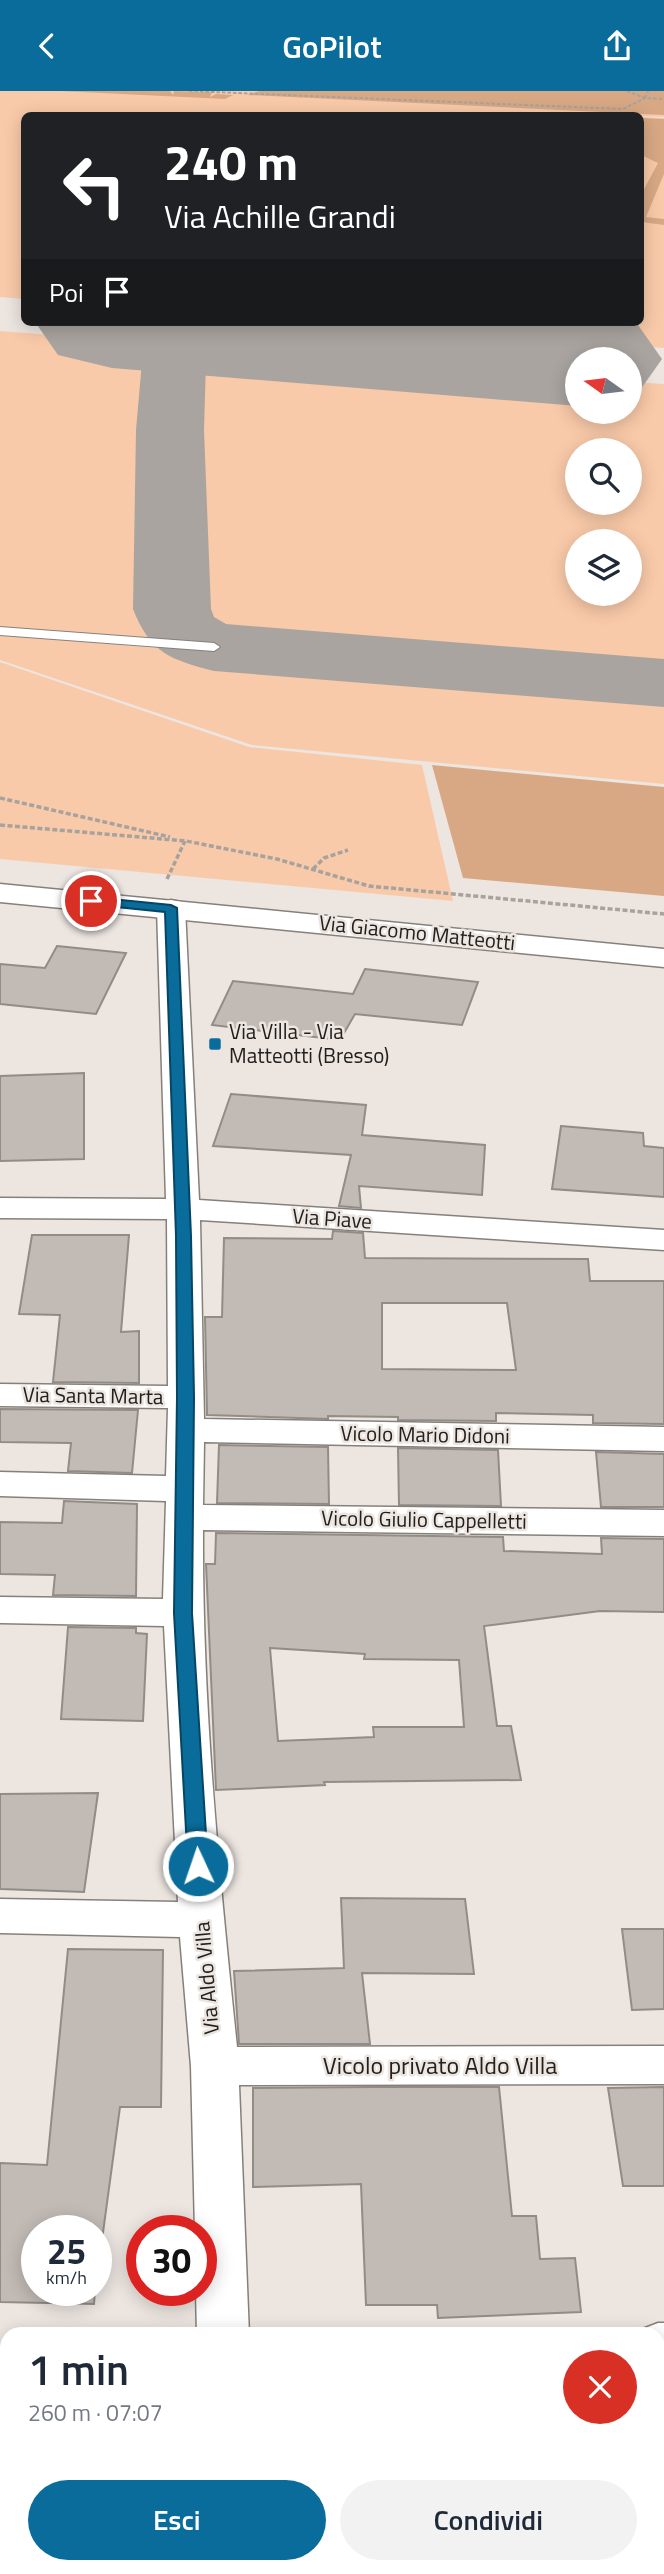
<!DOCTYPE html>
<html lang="it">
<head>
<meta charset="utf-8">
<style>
	body { margin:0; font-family:"Titillium Web",sans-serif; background:#f2f2f3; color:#1f2937; height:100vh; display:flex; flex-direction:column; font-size:26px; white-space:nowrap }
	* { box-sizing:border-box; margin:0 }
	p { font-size:23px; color:#747a83 }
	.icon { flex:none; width:38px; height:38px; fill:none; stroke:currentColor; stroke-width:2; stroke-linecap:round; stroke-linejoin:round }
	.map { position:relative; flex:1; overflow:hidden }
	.side { position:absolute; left:0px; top:2236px; width:665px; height:247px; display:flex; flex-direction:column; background:#fff; border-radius:21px 21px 0 0; box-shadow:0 4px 18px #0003 }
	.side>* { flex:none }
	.hud { position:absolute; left:21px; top:21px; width:623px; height:214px; border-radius:10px; box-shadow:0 4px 18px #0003; background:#202124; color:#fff; overflow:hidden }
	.needle { width:46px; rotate:284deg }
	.controls { position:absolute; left:565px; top:256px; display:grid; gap:14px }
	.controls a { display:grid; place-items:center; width:77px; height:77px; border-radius:50%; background:#fff; box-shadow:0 4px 18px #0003; font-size:35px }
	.speed { position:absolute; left:21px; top:2124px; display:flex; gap:14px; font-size:35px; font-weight:700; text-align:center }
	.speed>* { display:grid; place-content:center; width:91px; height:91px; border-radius:50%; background:#fff; box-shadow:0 4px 18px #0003; line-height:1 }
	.speed small { font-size:18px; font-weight:400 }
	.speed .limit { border:10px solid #d22; background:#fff; color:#111 }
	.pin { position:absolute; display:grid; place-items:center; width:60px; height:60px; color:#fff; margin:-30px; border:4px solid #fff; border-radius:50%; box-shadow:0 2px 7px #0007 }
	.me { position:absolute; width:77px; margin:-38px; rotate:357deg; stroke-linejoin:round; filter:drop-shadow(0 0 5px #0008) }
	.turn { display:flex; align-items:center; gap:24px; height:147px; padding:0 28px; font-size:32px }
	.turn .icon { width:91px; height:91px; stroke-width:2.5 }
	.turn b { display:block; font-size:49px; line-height:60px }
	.then { display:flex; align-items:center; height:66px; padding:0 28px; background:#0003; gap:14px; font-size:26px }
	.round { display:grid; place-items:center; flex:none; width:74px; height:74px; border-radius:37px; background:#f2f2f3 }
	.overview { display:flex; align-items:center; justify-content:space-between; height:119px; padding:0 28px }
	h1 { font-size:42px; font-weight:600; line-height:52px }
	.cta { display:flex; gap:14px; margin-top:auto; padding:14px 28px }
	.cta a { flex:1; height:80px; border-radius:42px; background:#0a6c9a; color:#fff; font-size:28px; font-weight:600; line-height:80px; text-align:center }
	.cta a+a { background:#f2f2f3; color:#1f2937 }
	header { display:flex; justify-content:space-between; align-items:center; height:91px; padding:0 28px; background:#0a6c9a; color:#fff; font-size:32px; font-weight:600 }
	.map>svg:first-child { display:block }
</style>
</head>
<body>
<header><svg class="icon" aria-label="back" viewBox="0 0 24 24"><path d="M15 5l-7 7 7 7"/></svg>GoPilot<svg class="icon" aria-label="share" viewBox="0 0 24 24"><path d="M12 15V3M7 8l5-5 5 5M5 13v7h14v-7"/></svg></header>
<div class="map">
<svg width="664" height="2483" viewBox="0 0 664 2483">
	<rect width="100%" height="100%" fill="#ece5e0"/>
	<path fill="#f9caa9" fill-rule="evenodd" d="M0,0H664V26L508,19L604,24H24V208L0,206Z
		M641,26L664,27V257L323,231H640Z
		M0,240L157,252L156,519L153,548L0,537Z
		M197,256L577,287L578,320H630V291L664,293V585L220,550L199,539L183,487L182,294L193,293ZM578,359H630V411H578ZM578,450H630V502H578Z
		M0,544L664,599V693L252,654L0,569Z
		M0,571L249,656L422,674L453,810L0,768Z"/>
	<path fill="#d8a884" d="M60,0H170L173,4L174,0L212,1L210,6L216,3L233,4L225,8Z
		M259,0H664V24L247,4Z
		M641,27L664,28V83L646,126L664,128V134L642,131L644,128L641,130L642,102L658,72L641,64Z
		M432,674L664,696V805L463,787Z"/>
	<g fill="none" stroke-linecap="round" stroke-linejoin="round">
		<path fill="#a9a4a0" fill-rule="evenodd" d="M149,231H203L207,236L204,339L211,518L214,526L226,533L664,568V616L214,580C171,569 150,562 133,518L136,339L145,236Z"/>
		<path fill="#a9a4a0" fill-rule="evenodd" d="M35,231H625L638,234L662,268L638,302L630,304V268H578V315L112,277L58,264Z"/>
	</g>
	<path fill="#c1bab5" stroke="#928c87" stroke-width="2" fill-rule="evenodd" d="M57,855L126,862L96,923L0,913V873L45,877Z
		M365,878L478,891L462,934L355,923L340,949L212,934L233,890L353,903Z
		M84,982V1068L0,1070V985Z
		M231,1003L366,1014L362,1044L485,1054L482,1104L359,1095L361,1117L339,1115L351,1064L213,1055Z
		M561,1035L643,1042L644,1055L664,1057V1106L552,1098Z
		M333,1140L363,1142L365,1167L588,1168L590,1190H664V1333L593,1332V1324L496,1322V1330L398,1329V1326L328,1325V1328L207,1324L205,1226H222L224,1147L332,1148ZM382,1212H507L516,1279L382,1278Z
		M32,1144H129L121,1241L139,1240V1292L53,1291L60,1224L19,1223Z
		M0,1318L138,1319L132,1382L68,1380L71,1352L0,1351Z
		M219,1354L328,1356L329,1413L217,1412Z
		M398,1357L498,1359L501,1415L399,1414Z
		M596,1361L664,1363V1416H601Z
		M64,1410L137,1413L136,1505L53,1504L55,1484L0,1483V1431L62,1432Z
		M216,1442L503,1446L504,1460L602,1463L601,1447L664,1448V1521L600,1520L484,1535L497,1635H511L521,1689L324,1691L325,1694L216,1699L206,1473H215ZM270,1557L365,1563L364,1568L459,1569L464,1636H373L374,1646L278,1650Z
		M68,1536L136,1537V1542L147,1543L143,1630L61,1628Z
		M98,1702L84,1801L0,1798V1703Z
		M341,1807L465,1808L474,1883L362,1882L370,1953H239L234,1880L344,1877Z
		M622,1838H664V1918L632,1919Z
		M68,1858L163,1859L161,2016H120L96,2193V2140H37V2200H95L94,2213L0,2211V2072L47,2074Z
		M374,1996H499L512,2125H536L540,2168L575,2167L581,2221L438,2227L437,2214H366L361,2093L253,2096V1997Z
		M664,1996V2095H623L608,1997Z"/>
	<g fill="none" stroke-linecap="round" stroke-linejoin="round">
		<g stroke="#86807b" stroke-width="2">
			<path id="service" d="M0,536L214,552L220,556L214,560L0,544Z"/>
		</g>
		<g stroke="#86807b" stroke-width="3">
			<path id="minor" d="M171,809L181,811L185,817L199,1109L664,1139V1159L200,1129L204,1328L664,1336V1360L204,1351L203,1414L664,1419V1445L203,1439C202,1611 219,1784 237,1956L664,1955V1993L239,1994L249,2244H197L196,2200H201V2140H195L191,1975L180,1846L0,1842V1808L178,1811L164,1535L0,1532V1506L163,1508L166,1410L0,1405V1381L166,1385L168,1317L0,1315V1293L168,1295L167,1128L0,1127V1107L166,1108L157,817L161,811Z
				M658,2232H664V2278H658V2244H637L640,2239Z
				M201,2476H257L258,2483H202Z"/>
		</g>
		<g stroke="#86807b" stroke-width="3">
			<path id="tertiary" d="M0,793L664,858V876L0,811Z"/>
		</g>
		<path stroke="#a7a29e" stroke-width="2" stroke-dasharray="3.5 2" stroke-linecap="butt" d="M189,0L623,18L645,7
			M627,0L645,7L664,8
			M645,7L648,0"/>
		<path stroke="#a7a29e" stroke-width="3.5" stroke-dasharray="5 2.5" stroke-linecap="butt" d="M0,707L170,746
			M0,734L186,750L277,768L369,795L664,823
			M313,778L324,767L348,759
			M167,788L185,750"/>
		<use href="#service" fill="#fff" fill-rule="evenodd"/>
		<use href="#minor" fill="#fff" fill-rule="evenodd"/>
		<use href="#tertiary" fill="#fff" fill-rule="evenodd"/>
	</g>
	<path fill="#0a6c9a" stroke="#064664" stroke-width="2" d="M91,806L171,814L177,817L191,1145L194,1306L192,1522L208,1775L205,1781L198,1783L191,1781L188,1775L174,1522L177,1306L176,1145L165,821L87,813L85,810Z"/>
	<rect fill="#0a6c9a" stroke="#ece5e0" stroke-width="2.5" x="208" y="946" width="14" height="14" rx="3.5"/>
	<g text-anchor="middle" stroke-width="5" stroke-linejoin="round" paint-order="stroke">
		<g font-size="21" fill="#22201e" stroke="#ece5e0">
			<text transform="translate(417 842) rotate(6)" y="7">Via Giacomo Matteotti</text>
			<text transform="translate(332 1128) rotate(4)" y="7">Via Piave</text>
			<text transform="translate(93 1305) rotate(1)" y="7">Via Santa Marta</text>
			<text transform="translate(425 1344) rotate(1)" y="7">Vicolo Mario Didoni</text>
			<text transform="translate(424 1429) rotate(1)" y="7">Vicolo Giulio Cappelletti</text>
			<text transform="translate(207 1887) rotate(-95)" y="7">Via Aldo Villa</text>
		</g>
		<g font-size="21" fill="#22201e" stroke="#ece5e0" text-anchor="start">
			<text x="229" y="948">Via Villa - Via<tspan x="229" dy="24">Matteotti (Bresso)</tspan></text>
		</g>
		<g font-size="24" fill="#22201e" stroke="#ece5e0">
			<text x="440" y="1983">Vicolo privato Aldo Villa</text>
		</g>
	</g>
</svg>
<div class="controls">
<a><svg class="needle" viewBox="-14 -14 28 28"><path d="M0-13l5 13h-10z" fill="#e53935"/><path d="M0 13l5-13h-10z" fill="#747a83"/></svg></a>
<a><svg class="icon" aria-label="search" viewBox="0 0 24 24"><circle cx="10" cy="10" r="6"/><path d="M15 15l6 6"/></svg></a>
<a><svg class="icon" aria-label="layers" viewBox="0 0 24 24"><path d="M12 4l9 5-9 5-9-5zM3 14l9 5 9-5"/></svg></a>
</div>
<div class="speed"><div>25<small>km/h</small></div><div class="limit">30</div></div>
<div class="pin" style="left:91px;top:810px;background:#d93025"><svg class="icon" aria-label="arrive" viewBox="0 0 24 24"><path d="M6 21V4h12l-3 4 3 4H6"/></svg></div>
<svg class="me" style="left:198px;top:1775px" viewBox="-20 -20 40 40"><circle r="17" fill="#0a6c9a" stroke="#fff" stroke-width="3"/><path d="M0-11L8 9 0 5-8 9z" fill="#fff"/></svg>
<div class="hud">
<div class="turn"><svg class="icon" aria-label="left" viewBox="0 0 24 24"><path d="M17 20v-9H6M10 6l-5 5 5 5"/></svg><div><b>240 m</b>Via Achille Grandi</div></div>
<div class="then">Poi<svg class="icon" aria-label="arrive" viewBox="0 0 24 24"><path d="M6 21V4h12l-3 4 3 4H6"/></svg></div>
</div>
<section class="side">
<div class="overview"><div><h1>1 min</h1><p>260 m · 07:07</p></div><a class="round" style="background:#d93025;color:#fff"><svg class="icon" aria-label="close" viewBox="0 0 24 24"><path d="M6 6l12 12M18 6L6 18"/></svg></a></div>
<div class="cta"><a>Esci</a><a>Condividi</a></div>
</section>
</div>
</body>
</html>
